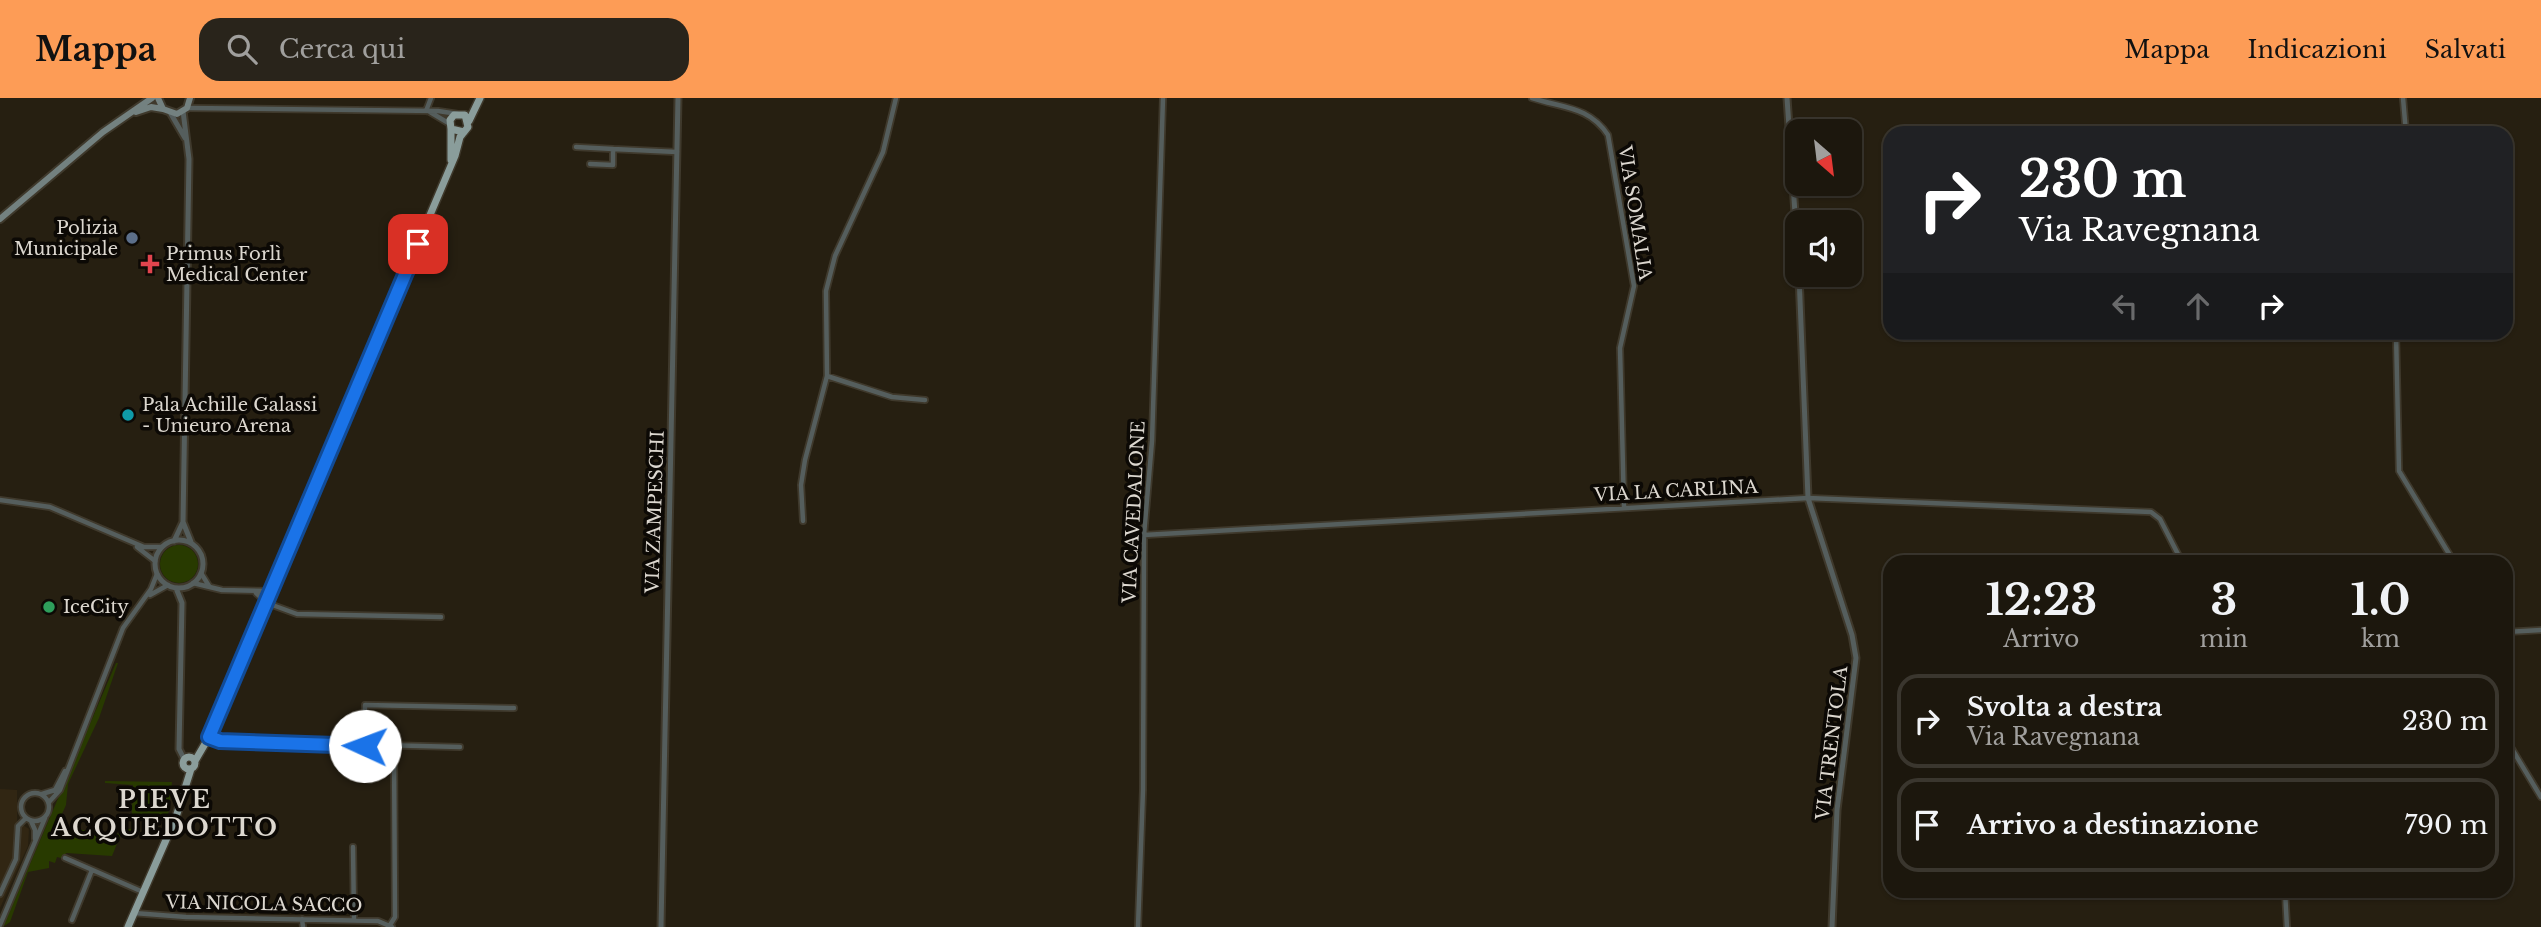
<!DOCTYPE html>
<html lang="it">
<head>
<meta charset="utf-8">
<style>
	body { margin:0; font-family:"Libre Baskerville",serif; background:#29241b; color:#f1f3f6; height:100vh; display:flex; flex-direction:column; font-size:26px; white-space:nowrap }
	* { box-sizing:border-box; margin:0 }
	p { font-size:23px; color:#a09f9d }
	.icon { flex:none; width:38px; height:38px; fill:none; stroke:currentColor; stroke-width:2; stroke-linecap:round; stroke-linejoin:round }
	.map { position:relative; flex:1; overflow:hidden }
	.sheet { position:absolute; left:1883px; top:457px; width:630px; height:343px; display:flex; flex-direction:column; background:#1c170d; border-radius:21px; box-shadow:0 2px 5px #0004,0 0 0 2px #3a362e }
	.sheet>* { flex:none }
	.guide { position:absolute; left:1883px; top:28px; width:630px; height:214px; border-radius:21px; box-shadow:0 2px 5px #0004,0 0 0 2px #3a362e; background:#202124; color:#fff; overflow:hidden }
	.needle { width:46px; rotate:152deg }
	.fabs { position:absolute; left:1785px; top:21px; display:grid; gap:14px }
	.fabs a { display:grid; place-items:center; width:77px; height:77px; border-radius:14px; background:#1c170d; box-shadow:0 2px 5px #0004,0 0 0 2px #3a362e; font-size:35px }
	.pin { position:absolute; display:grid; place-items:center; width:60px; height:60px; color:#fff; margin:-30px; border-radius:14px; box-shadow:0 4px 10px #0006 }
	.me { position:absolute; width:77px; margin:-38px; rotate:272deg; stroke-linejoin:round; filter:drop-shadow(0 0 5px #0008) }
	.turn { display:flex; align-items:center; gap:24px; height:147px; padding:0 21px; font-size:32px }
	.turn .icon { width:91px; height:91px; stroke-width:2.5 }
	.turn b { display:block; font-size:49px; line-height:60px }
	.lanes { display:flex; align-items:center; height:66px; padding:0 21px; background:#0003; justify-content:center; gap:35px; direction:ltr }
	.lanes .off { opacity:.35 }
	.eta { display:flex; justify-content:space-evenly; align-items:center; height:119px; text-align:center }
	.eta b { font-size:42px; font-weight:700; line-height:49px }
	ul { padding:0; list-style:none }
	li { display:flex; align-items:center; gap:21px; height:94px; margin:0 14px 10px; padding:0 7px; border:4px solid #3a362e; border-radius:21px }
	li div { flex:1 }
	li b { display:block; font-size:26px }
	li em { font-style:normal }
	header { display:flex; align-items:center; gap:42px; box-sizing:border-box; height:98px; padding:0 35px; background:#fd9c56; color:#111 }
	header strong { font-size:33px }
	nav { display:flex; gap:38px; margin-inline-start:auto; font-size:24px }
	.search { width:490px; height:63px; background:#29241b; display:flex; align-items:center; gap:18px; box-sizing:border-box; padding:0 24px; border-radius:21px; color:#a09f9d; font-size:26px }
	.map>svg:first-child { display:block }
</style>
</head>
<body>
<header>
<strong>Mappa</strong>
<div class="search"><svg class="icon" aria-label="search" viewBox="0 0 24 24"><circle cx="10" cy="10" r="6"/><path d="M15 15l6 6"/></svg>Cerca qui</div>
<nav><a>Mappa</a><a>Indicazioni</a><a>Salvati</a></nav>
</header>
<div class="map">
<svg width="2541" height="829" viewBox="0 0 2541 829">
	<rect width="100%" height="100%" fill="#261f11"/>
	<path fill="#312613" d="M0,691L17,692V723L29,731L28,748L0,810Z"/>
	<path fill="#283a00" d="M160 466a19 19 0 1 1 38 0a19 19 0 1 1-38 0Z
		M116,565H118L99,620L68,686L66,707L56,729L121,736L123,731H131L133,687L105,685V683L172,684L168,718L140,716L137,737L121,736L112,758L66,755L64,761L57,759L55,765L49,763V770L28,774L10,824L3,829Z"/>
	<g fill="none" stroke-linecap="round" stroke-linejoin="round">
		<g stroke="#3f392c" stroke-width="8">
			<path id="minor" d="M1532,0C1562,10 1589,8 1608,37L1634,188L1620,250L1624,410
				M2403,0L2406,35
				M187,10L438,13L458,16
				M426,13L431,0
				M430,14L450,26
				M576,49L613,51V67L590,66
				M613,51L677,54
				M2396,234L2399,373L2454,464
				M827,278L892,299L925,302
				M0,402L50,409L144,449H162
				M803,423L801,387L805,362L827,278L826,193L835,158L883,54L896,0
				M1144,437L1808,400L2151,414L2160,421L2182,464
				M137,449L155,463
				M201,475L209,488
				M193,485L222,492L271,493
				M256,495L267,505L297,516L441,519
				M150,497L168,487
				M2506,534L2541,532
				M210,639L220,643L460,649
				M2506,641L2541,699
				M364,648L365,607L514,610
				M21 709a14 14 0 1 1 28 0a14 14 0 1 1-28 0Z
				M42,696L55,692L65,673
				M49,704L60,692L123,530L151,491L157,476
				M31,723L35,732V741
				M353,749L354,822
				M65,760L143,794
				M2285,793L2287,829
				M0,796L16,761L18,728L26,720
				M134,815L186,819L378,823L392,829
				M302,821L303,829
				M72,822L92,772
				M0,827L45,720
				M390,827L395,819L394,649
				M1138,829L1143,692L1144,437L1152,343L1163,0"/>
		</g>
		<g stroke="#3f392c" stroke-width="9">
			<path id="tertiary" d="M1787,0L1797,144
				M171,16L185,40
				M1799,177L1808,400L1852,537L1856,560L1837,712L1832,829
				M183,424L191,444
				M155 466a24 24 0 1 1 48 0a24 24 0 1 1-48 0Z
				M174,443L183,424L189,61L183,13
				M176,490L182,505L179,651L184,661
				M661,829L678,0"/>
		</g>
		<g stroke="#3f392c" stroke-width="10">
			<path id="secondary" d="M158,0L163,11L177,16L187,10L190,0
				M136,14L151,9L163,11
				M0,121L103,34L152,0"/>
		</g>
		<g stroke="#3f392c" stroke-width="10">
			<path id="primary" d="M469,23L480,0
				M451,62V31
				M183 665a6 6 0 1 1 12 0a6 6 0 1 1-12 0Z
				M195,663L209,639L455,58L460,39L468,29L465,17H454L450,22L451,31L464,34
				M128,829L176,719L191,671"/>
		</g>
		<use href="#minor" stroke="#555e5d" stroke-width="4.5"/>
		<use href="#tertiary" stroke="#555e5d" stroke-width="5"/>
		<use href="#secondary" stroke="#738180" stroke-width="6"/>
		<use href="#primary" stroke="#8a9d9b" stroke-width="7"/>
	</g>
	<g fill="none" stroke-linecap="round" stroke-linejoin="round">
		<g stroke="#114b97" stroke-width="18">
			<path id="route" d="M365,648L220,643L209,639L418,146"/>
		</g>
		<use href="#route" stroke="#1a73e8" stroke-width="12"/>
	</g>
	<circle fill="#5c6f8a" stroke="#0c0905" stroke-width="2.5" cx="132" cy="140" r="7"/>
	<path fill="#e0444e" stroke="#0c0905" stroke-width="2.5" d="M146.5 155.5h7v7h7v7h-7v7h-7v-7h-7v-7h7z"/>
	<circle fill="#0f9aa8" stroke="#0c0905" stroke-width="2.5" cx="128" cy="317" r="7"/>
	<circle fill="#2e9e5b" stroke="#0c0905" stroke-width="2.5" cx="49" cy="509" r="7"/>
	<g text-anchor="middle" stroke-width="7" stroke-linejoin="round" paint-order="stroke">
		<g font-size="18" fill="#dcd7cf" stroke="#0c0905">
			<text transform="translate(1635 115) rotate(81)" y="6">VIA SOMALIA</text>
			<text transform="translate(1676 393) rotate(-3)" y="6">VIA LA CARLINA</text>
			<text transform="translate(655 414) rotate(-88)" y="6">VIA ZAMPESCHI</text>
			<text transform="translate(1134 414) rotate(-87)" y="6">VIA CAVEDALONE</text>
			<text transform="translate(1832 645) rotate(-83)" y="6">VIA TRENTOLA</text>
			<text transform="translate(264 806) rotate(1)" y="6">VIA NICOLA SACCO</text>
		</g>
		<g font-size="18" fill="#dcd7cf" stroke="#0c0905" text-anchor="start">
			<text x="118" y="136" text-anchor="end">Polizia<tspan x="118" dy="21">Municipale</tspan></text>
			<text x="166" y="162">Primus Forlì<tspan x="166" dy="21">Medical Center</tspan></text>
			<text x="142" y="313">Pala Achille Galassi<tspan x="142" dy="21">- Unieuro Arena</tspan></text>
			<text x="63" y="515">IceCity</text>
		</g>
		<g font-size="24" font-weight="bold" letter-spacing="2" fill="#dcd7cf" stroke="#0c0905">
			<text x="165" y="710">PIEVE<tspan x="165" dy="28">ACQUEDOTTO</tspan></text>
		</g>
	</g>
</svg>
<div class="fabs">
<a><svg class="needle" viewBox="-14 -14 28 28"><path d="M0-13l5 13h-10z" fill="#e53935"/><path d="M0 13l5-13h-10z" fill="#a09f9d"/></svg></a>
<a><svg class="icon" aria-label="sound" viewBox="0 0 24 24"><path d="M4 9h4l5-4v14l-5-4H4zM17 9q2 3 0 6"/></svg></a>
</div>
<div class="pin" style="left:418px;top:146px;background:#d93025"><svg class="icon" aria-label="arrive" viewBox="0 0 24 24"><path d="M6 21V4h12l-3 4 3 4H6"/></svg></div>
<svg class="me" style="left:365px;top:648px" viewBox="-20 -20 40 40"><circle r="19" fill="#fff"/><path d="M0-13L10 11 0 6-10 11z" fill="#1a73e8"/></svg>
<div class="guide">
<div class="turn"><svg class="icon" aria-label="right" viewBox="0 0 24 24"><path d="M7 20v-9h11M14 6l5 5-5 5"/></svg><div><b>230 m</b>Via Ravegnana</div></div>
<div class="lanes"><svg class="icon off" aria-label="left" viewBox="0 0 24 24"><path d="M17 20v-9H6M10 6l-5 5 5 5"/></svg><svg class="icon off" aria-label="ahead" viewBox="0 0 24 24"><path d="M12 20V5M6 11l6-6 6 6"/></svg><svg class="icon" aria-label="right" viewBox="0 0 24 24"><path d="M7 20v-9h11M14 6l5 5-5 5"/></svg></div>
</div>
<section class="sheet">
<div class="eta">
<div><b>12:23</b><p>Arrivo</p></div>
<div><b>3</b><p>min</p></div>
<div><b>1.0</b><p>km</p></div>
</div>
<ul>
<li><svg class="icon" aria-label="right" viewBox="0 0 24 24"><path d="M7 20v-9h11M14 6l5 5-5 5"/></svg><div><b>Svolta a destra</b><p>Via Ravegnana</p></div><em>230 m</em></li>
<li><svg class="icon" aria-label="arrive" viewBox="0 0 24 24"><path d="M6 21V4h12l-3 4 3 4H6"/></svg><div><b>Arrivo a destinazione</b></div><em>790 m</em></li>
</ul>
</section>
</div>
</body>
</html>
